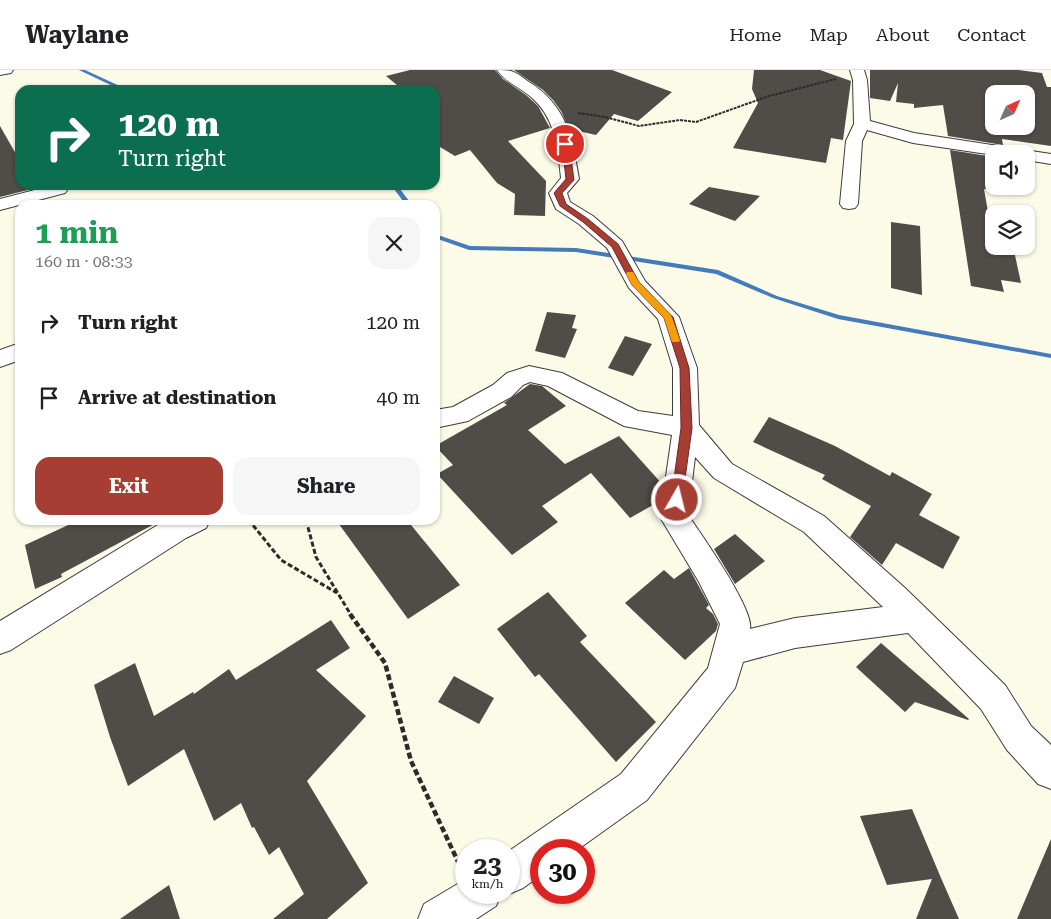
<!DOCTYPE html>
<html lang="en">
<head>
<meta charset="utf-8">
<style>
	body { margin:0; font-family:"Roboto Serif",serif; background:#f6f6f6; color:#202124; height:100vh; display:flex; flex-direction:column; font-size:19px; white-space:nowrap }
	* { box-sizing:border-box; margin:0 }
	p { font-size:16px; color:#757577 }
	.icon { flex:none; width:28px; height:28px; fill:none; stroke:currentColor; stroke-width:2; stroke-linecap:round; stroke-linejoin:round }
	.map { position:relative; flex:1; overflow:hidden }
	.drawer { position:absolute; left:15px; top:130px; width:425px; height:325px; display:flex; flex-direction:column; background:#fff; border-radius:15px; box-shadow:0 1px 4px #0004 }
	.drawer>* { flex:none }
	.guide { position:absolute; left:15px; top:15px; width:425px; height:105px; border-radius:15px; box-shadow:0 1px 4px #0004; background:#0b6e4f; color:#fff; overflow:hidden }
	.needle { width:32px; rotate:45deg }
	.fabs { position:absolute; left:985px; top:15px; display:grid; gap:10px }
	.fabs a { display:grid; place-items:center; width:50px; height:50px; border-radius:10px; background:#fff; box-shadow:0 1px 4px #0004; font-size:25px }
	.speed { position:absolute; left:455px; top:769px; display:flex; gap:10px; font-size:25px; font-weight:700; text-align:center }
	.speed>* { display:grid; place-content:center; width:65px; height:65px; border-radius:50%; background:#fff; box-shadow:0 1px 4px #0004; line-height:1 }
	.speed small { font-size:12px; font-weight:400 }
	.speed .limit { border:8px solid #d22; background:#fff; color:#111 }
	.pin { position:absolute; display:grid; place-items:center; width:42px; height:42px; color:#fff; margin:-21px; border:2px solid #fff; border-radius:50%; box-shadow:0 1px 5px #0007 }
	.me { position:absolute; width:55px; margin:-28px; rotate:8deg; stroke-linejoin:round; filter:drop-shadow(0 0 4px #0008) }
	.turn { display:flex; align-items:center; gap:18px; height:105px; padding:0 20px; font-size:22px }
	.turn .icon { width:65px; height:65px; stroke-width:2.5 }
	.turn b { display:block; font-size:35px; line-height:42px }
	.round { display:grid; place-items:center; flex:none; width:52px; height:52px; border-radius:15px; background:#f6f6f6 }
	.overview { display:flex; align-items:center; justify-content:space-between; height:85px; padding:0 20px }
	h1 { font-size:30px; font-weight:700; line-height:38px; color:#1e9e55 }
	.cta { display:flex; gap:10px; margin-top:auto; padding:10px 20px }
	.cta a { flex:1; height:58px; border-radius:15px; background:#a73e34; color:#fff; font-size:20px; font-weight:700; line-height:58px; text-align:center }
	.cta a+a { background:#f6f6f6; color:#202124 }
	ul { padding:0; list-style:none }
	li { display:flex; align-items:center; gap:15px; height:75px; padding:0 20px }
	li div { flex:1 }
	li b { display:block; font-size:19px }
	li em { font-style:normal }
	header { display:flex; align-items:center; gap:30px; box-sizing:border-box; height:70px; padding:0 25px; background:#fff; border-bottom:1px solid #e0e0e0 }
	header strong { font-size:24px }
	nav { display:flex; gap:28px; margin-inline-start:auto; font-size:18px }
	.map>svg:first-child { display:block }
</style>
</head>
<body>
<header>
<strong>Waylane</strong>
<nav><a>Home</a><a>Map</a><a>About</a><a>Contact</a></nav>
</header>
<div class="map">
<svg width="1051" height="849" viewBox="0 0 1051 849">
	<rect width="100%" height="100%" fill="#fcfbe8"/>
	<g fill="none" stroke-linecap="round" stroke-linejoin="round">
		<path fill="#447bbb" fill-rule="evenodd" d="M79,0H85L122,17L146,20L119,19Z
			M391,115H397L412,135H406Z
			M435,164L470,176L576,178L718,200L777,226L839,245L1051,284V288L838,249L773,228L716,204L576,182L469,180L435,168Z"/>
	</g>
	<path fill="#504c47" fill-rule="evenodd" d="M410,0H495L503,9L526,25L538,36L550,58L508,71L546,111L545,146L514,145L515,124L497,113L470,80L455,86L435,74V20H403L386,6Z
		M514,0H612L672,22L638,51L614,44L596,65L569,59L561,41L553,30L543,20Z
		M754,0H820L851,11L843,70L831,68L826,93L733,78L758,33L752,19Z
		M870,0H1018L1042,3L1047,17H1051V76L1002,69L1003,75L948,66L943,35L914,38V34L896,32L898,13L890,31L870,28ZM994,24H1026V56H994Z
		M0,56L20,91V115H34L36,118L0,127Z
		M950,80L994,87V116H1006L1007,123L984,119L994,176H1013L1021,213L1001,210L1004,222L971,216Z
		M709,117L760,126L735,151L689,134Z
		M891,152L920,156L922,225L891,218Z
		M547,242L576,245L572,258L577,259L565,288L535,281Z
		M625,266L652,274L633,306L608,298Z
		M530,314L542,316L566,336L528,360L565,394L619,366L663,415L660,431L630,448L591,403L542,436L558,452L512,485L437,404L453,395L435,376L507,335L504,333Z
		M769,347L835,376L890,406L892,402L932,424L919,445L960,467L943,499L896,473L882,495L850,467L871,436L822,409L825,405L753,372Z
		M79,450H162L61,504L62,507L35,519L25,475Z
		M336,450H407L460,515L408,549Z
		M735,464L765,491L735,514L714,479Z
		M689,498L709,535L706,538L713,544L718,554L716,561L685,590L625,533L664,500L674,509Z
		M548,522L587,566L580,572L656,652L616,692L539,604L535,607L497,559Z
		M331,550L350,578L316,600L366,646L307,711L368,813L327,849H273L304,824L279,777L269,785L254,757L252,758L241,733L214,751L184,679L128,716L110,667L94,615L135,593L154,646L193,622L194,624L229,599L236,610Z
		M881,573L969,649L968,650L915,632L905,642L856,597Z
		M454,606L494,628L479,654L438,632Z
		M912,739L941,808L959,849H916L932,809L887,815L860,746Z
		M1051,769V849H1017Z
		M169,815L180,849H120Z"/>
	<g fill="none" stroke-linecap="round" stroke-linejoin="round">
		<g stroke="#3c3c3c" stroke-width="2">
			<path id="minor" d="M0,0H13L11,3L0,5Z
				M497,0C515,0 515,2 529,12C567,36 572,67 579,109L567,123L570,132L593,146L622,171L645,211L679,247L697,298L699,355L732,394L824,446L905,518L1005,615L1031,656L1051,675V719L1038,714L1007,680L981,639L908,563L795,578L743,592L735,618L647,730L577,780H541V805L523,818L509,824L506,822H509V781L621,704L708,598L720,554L699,512L660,447L672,365L624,356L548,316L530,312L523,315L511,327L468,351L435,358V340L453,337L493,315L507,303L529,296L562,303L638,341L673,346V298L658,249L629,218L607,178L579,154L556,139L549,123L561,108C558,78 555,47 531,27C520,17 505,12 497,0ZM695,387L714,408L804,462L883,537L795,548L750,559C755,540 701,464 688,445Z
				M850,0H864L867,10L870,51L914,63L1051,84V94L1026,90V84L994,85L913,73L867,60L862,71L858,134L855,138L849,139L843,138L840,134L846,71L854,54L853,10Z
				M54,115H65L68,119L65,123L0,140V129Z
				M20,273V290L0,297V280Z
				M166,450H210L206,458L186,468L11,580L0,584V551Z
				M466,809V822H502L496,836L476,849H418L424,834Z"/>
		</g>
		<path stroke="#2b2b2b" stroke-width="2" stroke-dasharray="3 1" stroke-linecap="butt" d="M578,43L605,47L639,56L680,50L696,52L769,26L836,9"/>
		<path stroke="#2b2b2b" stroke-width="3" stroke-dasharray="5 2.5" stroke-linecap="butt" d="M224,450L252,454L281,490L337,523
			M306,450L316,487L351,545"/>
		<path stroke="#2b2b2b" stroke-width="4.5" stroke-dasharray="6 3" stroke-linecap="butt" d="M350,544L385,593L411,691L460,796"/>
		<use href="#minor" fill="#fff" fill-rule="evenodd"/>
	</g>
	<path fill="#a73e34" stroke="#6d2822" d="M565,72L569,74L574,110L562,123L566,134L588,149L618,174L639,212L673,247L689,298L692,358L682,430L677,434L671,430L681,358L680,298L664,248L632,215L612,177L583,152L560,136L554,123L566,109L562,74Z"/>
	<path fill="#f59e0b" d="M627,202H633L639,212L671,245L680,270L679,272H672L664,248L632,215L626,204Z"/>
</svg>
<div class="fabs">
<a><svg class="needle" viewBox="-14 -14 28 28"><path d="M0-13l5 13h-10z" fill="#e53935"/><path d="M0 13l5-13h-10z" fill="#757577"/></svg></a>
<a><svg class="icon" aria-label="sound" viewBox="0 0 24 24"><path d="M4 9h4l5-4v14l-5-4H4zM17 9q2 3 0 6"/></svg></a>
<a><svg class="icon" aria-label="layers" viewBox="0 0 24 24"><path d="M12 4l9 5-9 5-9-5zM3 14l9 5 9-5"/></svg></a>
</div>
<div class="speed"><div>23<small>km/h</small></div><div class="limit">30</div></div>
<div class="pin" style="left:565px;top:74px;background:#d93025"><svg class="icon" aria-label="arrive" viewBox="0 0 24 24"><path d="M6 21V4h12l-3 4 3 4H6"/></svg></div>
<svg class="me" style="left:677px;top:430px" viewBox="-20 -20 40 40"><circle r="17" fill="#a73e34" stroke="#fff" stroke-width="3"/><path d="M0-11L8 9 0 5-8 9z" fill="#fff"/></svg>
<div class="guide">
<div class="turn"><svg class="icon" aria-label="right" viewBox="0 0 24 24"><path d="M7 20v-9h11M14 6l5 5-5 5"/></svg><div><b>120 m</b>Turn right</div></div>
</div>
<section class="drawer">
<div class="overview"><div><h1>1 min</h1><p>160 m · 08:33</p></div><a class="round"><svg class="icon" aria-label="close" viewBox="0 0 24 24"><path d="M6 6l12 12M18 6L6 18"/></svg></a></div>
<ul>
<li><svg class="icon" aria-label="right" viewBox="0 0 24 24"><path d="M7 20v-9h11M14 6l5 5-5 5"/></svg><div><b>Turn right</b></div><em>120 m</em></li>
<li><svg class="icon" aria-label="arrive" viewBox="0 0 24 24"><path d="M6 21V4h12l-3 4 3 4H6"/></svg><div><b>Arrive at destination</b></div><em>40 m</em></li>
</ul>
<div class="cta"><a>Exit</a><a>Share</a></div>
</section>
</div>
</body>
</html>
